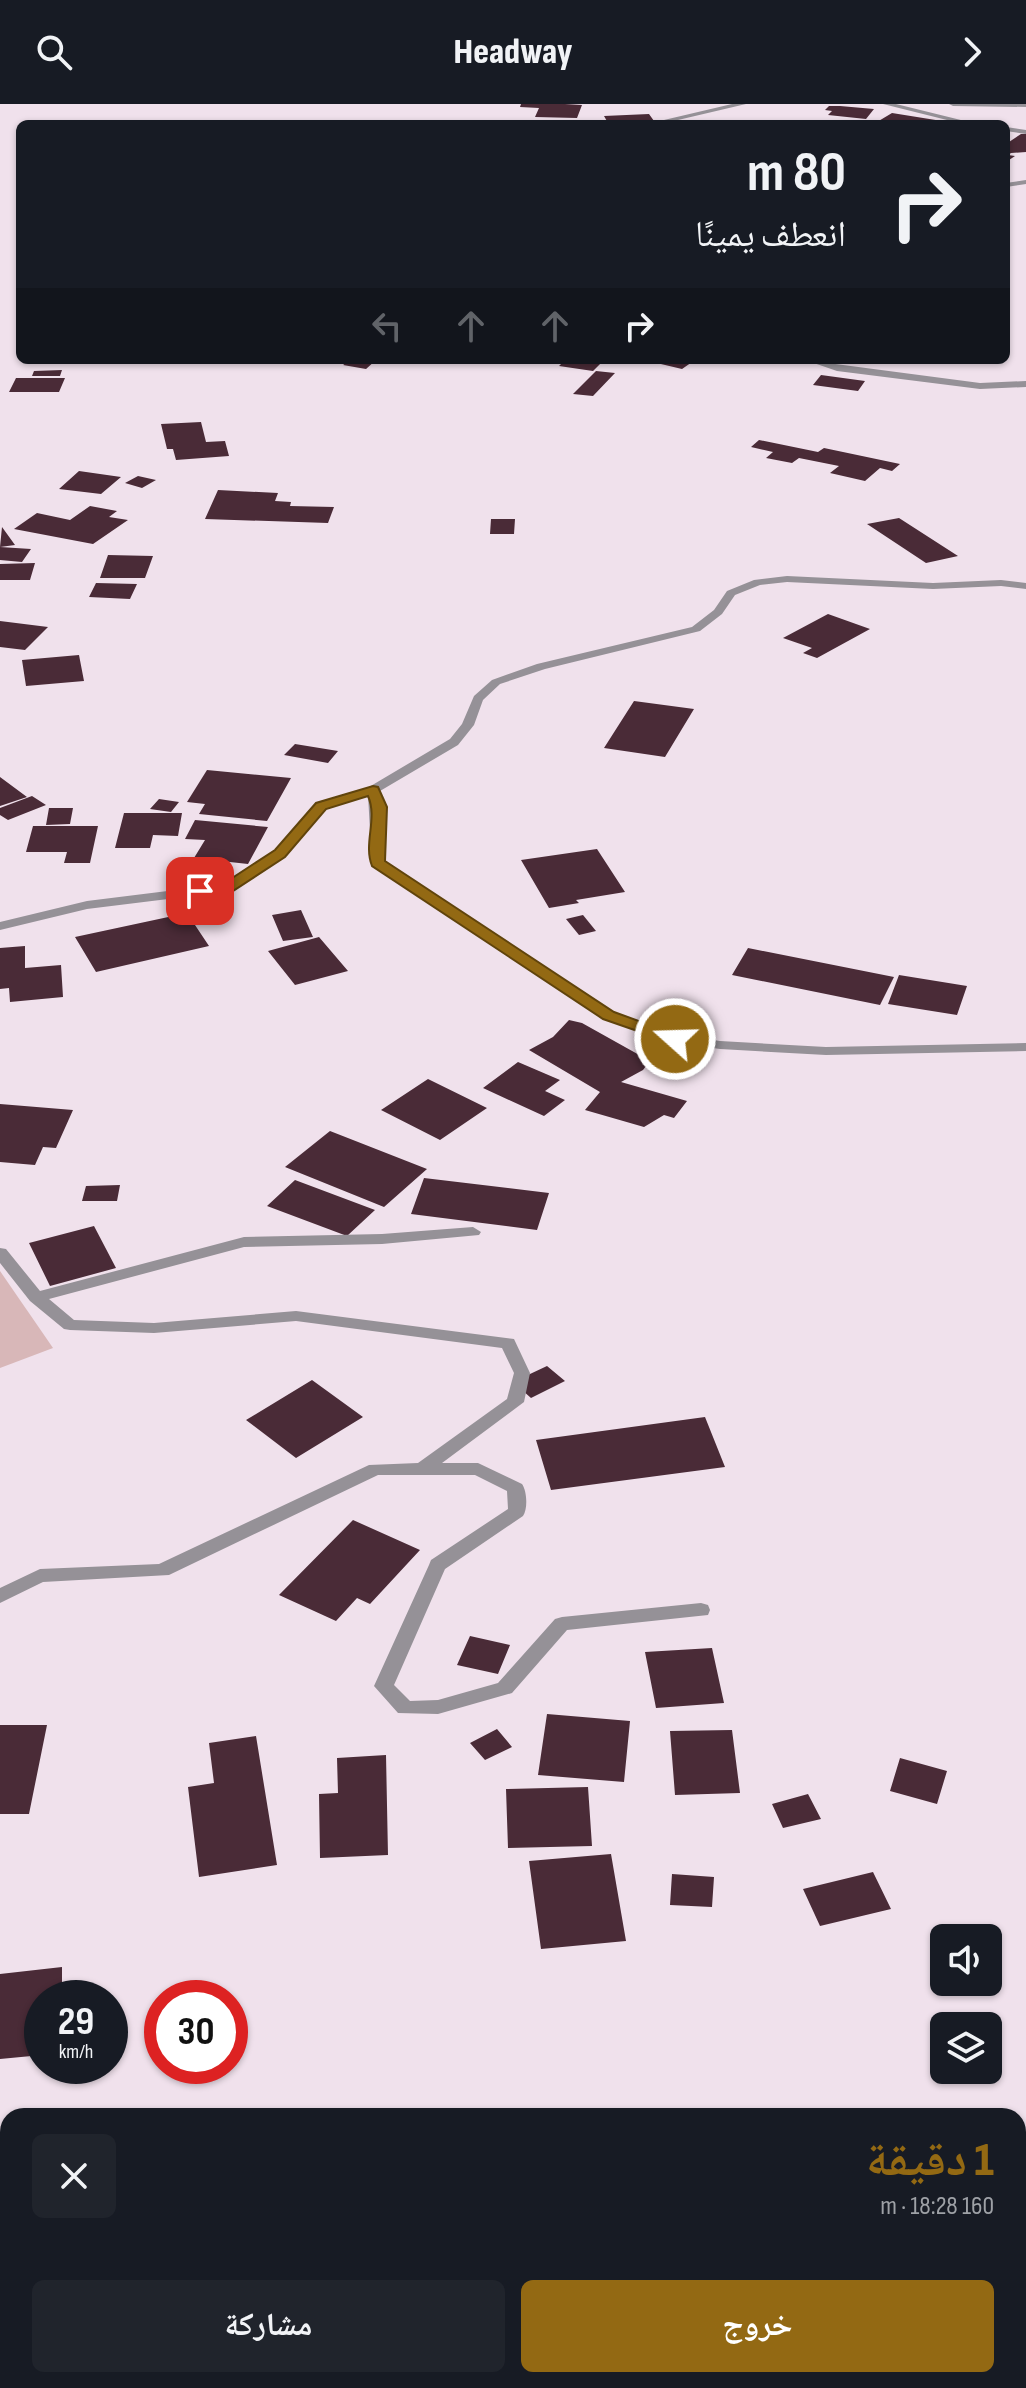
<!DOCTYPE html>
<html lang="ar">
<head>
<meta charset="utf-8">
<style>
	body { margin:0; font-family:"Sofia Sans Condensed","Noto Naskh Arabic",sans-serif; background:#20242c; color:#f1f3f6; direction:rtl; height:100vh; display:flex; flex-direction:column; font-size:30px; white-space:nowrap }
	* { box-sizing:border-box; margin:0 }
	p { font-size:26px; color:#9ea1a6 }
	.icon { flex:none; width:44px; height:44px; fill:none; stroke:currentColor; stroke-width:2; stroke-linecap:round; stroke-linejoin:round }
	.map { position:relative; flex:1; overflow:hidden; direction:ltr }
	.side { position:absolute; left:0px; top:2004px; width:1026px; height:280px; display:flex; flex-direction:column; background:#171b24; border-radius:24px 24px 0 0; box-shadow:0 2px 6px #0004; direction:rtl }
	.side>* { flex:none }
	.guide { position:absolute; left:16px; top:16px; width:994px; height:244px; border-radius:12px; box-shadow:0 2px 6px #0004; direction:rtl; background:#171b24; color:#f1f3f6; overflow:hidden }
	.tools { position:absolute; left:930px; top:1820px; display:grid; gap:16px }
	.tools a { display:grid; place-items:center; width:72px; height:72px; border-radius:12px; background:#171b24; box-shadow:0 2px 6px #0004; font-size:40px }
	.speed { position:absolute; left:24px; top:1876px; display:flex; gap:16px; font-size:40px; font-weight:700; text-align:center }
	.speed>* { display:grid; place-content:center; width:104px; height:104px; border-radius:50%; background:#171b24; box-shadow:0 2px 6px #0004; line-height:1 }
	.speed small { font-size:20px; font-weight:400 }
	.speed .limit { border:12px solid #d22; background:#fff; color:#111 }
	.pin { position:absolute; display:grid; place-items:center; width:68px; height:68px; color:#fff; margin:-34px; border-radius:16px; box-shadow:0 4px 12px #0006 }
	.me { position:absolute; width:88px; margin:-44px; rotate:290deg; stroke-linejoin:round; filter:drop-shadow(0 0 6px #0008) }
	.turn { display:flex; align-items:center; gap:28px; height:168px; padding:0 32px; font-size:36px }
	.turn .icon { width:104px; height:104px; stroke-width:2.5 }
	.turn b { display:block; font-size:56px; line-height:68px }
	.lanes { display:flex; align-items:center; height:76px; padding:0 32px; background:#0003; justify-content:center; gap:40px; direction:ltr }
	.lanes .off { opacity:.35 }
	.round { display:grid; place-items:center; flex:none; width:84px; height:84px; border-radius:12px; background:#20242c }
	.summary { display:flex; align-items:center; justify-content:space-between; height:136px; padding:0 32px }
	h1 { font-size:48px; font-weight:800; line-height:60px; color:#936913 }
	.action { display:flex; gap:16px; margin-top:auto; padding:16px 32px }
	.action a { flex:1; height:92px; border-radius:12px; background:#936913; color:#fff; font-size:32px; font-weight:800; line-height:92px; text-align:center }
	.action a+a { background:#20242c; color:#f1f3f6 }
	header { display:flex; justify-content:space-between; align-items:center; height:104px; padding:0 32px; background:#171b24; font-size:36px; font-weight:800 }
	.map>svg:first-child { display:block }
</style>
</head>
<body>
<header><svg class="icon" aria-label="forward" viewBox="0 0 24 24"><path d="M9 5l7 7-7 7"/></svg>Headway<svg class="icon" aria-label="search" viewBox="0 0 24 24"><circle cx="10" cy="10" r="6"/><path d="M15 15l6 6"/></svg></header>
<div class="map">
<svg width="1026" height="2284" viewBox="0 0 1026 2284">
	<rect width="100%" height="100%" fill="#f0e1ec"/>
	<path fill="#d8b7b8" d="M0,1167L53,1244L0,1264Z"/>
	<path fill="#4a2b37" d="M521,0H565L582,1L577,14L535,13L539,4L520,3Z
		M829,2H840L874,5L866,15L828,11L832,7L825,6Z
		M892,9L948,18L947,20L877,18Z
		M649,10L654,17L608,19L604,12Z
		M1021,30H1026V48L1011,49L1008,51L1015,52L1006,58V40Z
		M350,256H376L366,265L343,261Z
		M565,256H604L593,267L559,262Z
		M644,256H695L682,265Z
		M62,266L60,272H32L34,267Z
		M596,267L615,269L593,292L573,290Z
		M821,271L865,277L858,287L813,281Z
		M16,274H65L59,288H9Z
		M201,318L206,338L225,337L229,352L176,356L173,345H167L161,320Z
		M759,336L818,348L824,344L900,360L892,367L880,364L865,377L830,369L839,362L799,354L792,359L766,354L773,348L751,343Z
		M79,367L121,373L101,390L59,385Z
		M138,372L156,376L142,384L125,379Z
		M218,386L278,389L275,397L291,398L290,402L334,403L328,419L205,415Z
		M90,402L117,407L109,413L128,416L93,440L14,425L37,409L70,416Z
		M899,414L958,452L926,459L867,420Z
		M491,415H515L514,430H490Z
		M2,423L15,441L0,443Z
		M0,443L31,445L22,458L0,456Z
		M108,451L153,452L145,474H100Z
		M35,459L30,476H0V460Z
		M96,479L137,480L130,495L89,493Z
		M828,510L870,525L817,554L803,549L812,544L783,534Z
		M0,517L48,523L25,546L0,543Z
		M79,551L84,577L26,582L22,556Z
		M634,597L694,605L665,653L604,644Z
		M295,640L338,647L328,659L284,651Z
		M207,666L291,674L267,717L199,710L205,700L187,698Z
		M0,673L27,693L0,702Z
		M32,692L46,701L8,716L0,711V704Z
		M159,695L179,698L171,708L150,705Z
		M49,704H73L70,720L46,721Z
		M124,709H182L178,732L153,731L150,744H115Z
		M195,716L268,723L248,760L194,754L205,736L185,735Z
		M33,722H98L90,759H64L67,748H26Z
		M597,745L625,788L576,796L579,799L549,804L521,756Z
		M301,806L313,833L283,837L272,811Z
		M187,809L209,842L96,868L75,833Z
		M583,811L596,827L579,831L566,815Z
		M319,833L348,867L295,881L268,847Z
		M25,842V864L61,861L63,893L10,898L9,884L0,885V844Z
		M748,844L894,873L880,901L732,871Z
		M899,871L967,882L957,911L888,900Z
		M569,916L582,919L650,957L643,966L621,978L687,997L674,1014L664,1011L644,1023L585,1006L600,988L529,946L553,933Z
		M518,958L560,976L545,987L565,996L544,1012L483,984Z
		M428,975L487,1004L440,1036L381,1006Z
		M0,1000L73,1006L56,1044L43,1043L35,1061L0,1058Z
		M330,1027L427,1065L384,1103L285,1063Z
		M424,1074L549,1089L537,1126L411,1110Z
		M295,1076L375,1106L347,1132L267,1102Z
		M120,1081L117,1097H82L86,1082Z
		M94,1122L116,1164L50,1182L29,1139Z
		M547,1262L565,1277L531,1294L513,1278Z
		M312,1276L363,1313L296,1354L246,1316Z
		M705,1313L725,1363L551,1386L536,1336Z
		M353,1416L420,1446L370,1500L357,1494L336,1517L279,1491Z
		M470,1532L510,1541L498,1570L457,1561Z
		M712,1544L724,1599L656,1604L645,1548Z
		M547,1610L630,1617L624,1678L538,1671Z
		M0,1621H47L29,1710H0Z
		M497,1625L512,1643L485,1656L470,1639Z
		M732,1626L740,1689L675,1691L670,1627Z
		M256,1632L277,1761L199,1773L188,1683L214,1679L209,1639Z
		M386,1651L388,1751L320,1754L319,1690L338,1689L337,1654Z
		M900,1654L947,1667L937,1700L890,1687Z
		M588,1683L592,1742L508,1744L506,1685Z
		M808,1690L821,1715L783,1724L772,1700Z
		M611,1750L626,1837L541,1845L529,1757Z
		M873,1768L891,1805L820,1822L803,1785Z
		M672,1770L714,1773L712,1803L670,1801Z
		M62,1863V1894H42V1951L0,1955V1870Z
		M0,2112L8,2113V2195L1,2221Z"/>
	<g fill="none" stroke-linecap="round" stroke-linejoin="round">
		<path fill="#959197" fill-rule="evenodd" d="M732,0H746L661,20H647Z
			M883,0H896L977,20H963Z
			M1006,23L1026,26V30L1006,27Z
			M1026,76V80L1006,83V79Z
			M805,256L980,279L1026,277V283L980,285L837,267Z
			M787,472L933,479L1001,476L1026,479V485L1001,482L933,485L787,478L760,481L735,491L722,510L700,527L545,565L500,580L483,596L474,621L458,641L380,687L384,713L383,757L613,908L677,931L720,937L826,943L1026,939V947L826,951L720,945L670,938L603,914L372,762L368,691L325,705L285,753L233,787L87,805L0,826V818L87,797L224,780L275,747L317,699L369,683L450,635L462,620L474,592L492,576L537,560L692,523L714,506L727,487L754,476Z
			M473,1123L481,1128L479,1131L382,1140L244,1143L49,1195L74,1216L154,1219L296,1207L514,1235L530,1269L524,1298L442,1359H478L522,1380C527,1387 528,1405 523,1412L445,1465L394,1581L410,1597L438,1596L498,1579L555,1515L562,1513L701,1499L708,1501L710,1506L708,1511L567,1526L512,1589L438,1610L398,1609L374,1582L429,1461L431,1456L508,1405L507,1387L475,1371H378L169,1471L43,1478L0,1499V1484L40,1465L159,1460L369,1361L418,1359L507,1295L514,1269L502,1244L296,1217L154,1229L70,1226L64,1225L30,1197L0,1159V1144L6,1145L40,1187L244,1133L382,1130Z"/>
		<path fill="#959197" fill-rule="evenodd" d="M949,0H1026V3L953,2Z"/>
	</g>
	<path fill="#936913" stroke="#60440c" stroke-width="2" d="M373,682L378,683L387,703L385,757L614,908L680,932L683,935L680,938H669L603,915L372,762C363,739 378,715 368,692L326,705L285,753L233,787L200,792L192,787L200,783L223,780L275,746L316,699Z"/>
</svg>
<div class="tools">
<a><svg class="icon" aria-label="sound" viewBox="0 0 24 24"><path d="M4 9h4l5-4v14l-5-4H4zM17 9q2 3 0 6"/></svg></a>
<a><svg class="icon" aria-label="layers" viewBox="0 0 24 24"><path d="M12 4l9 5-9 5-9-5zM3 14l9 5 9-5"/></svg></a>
</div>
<div class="speed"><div>29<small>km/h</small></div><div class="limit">30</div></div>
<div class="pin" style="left:200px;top:787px;background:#d93025"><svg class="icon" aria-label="arrive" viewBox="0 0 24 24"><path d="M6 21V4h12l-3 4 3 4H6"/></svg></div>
<svg class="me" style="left:675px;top:935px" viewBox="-20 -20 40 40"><circle r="17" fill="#936913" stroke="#fff" stroke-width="3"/><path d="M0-11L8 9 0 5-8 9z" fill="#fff"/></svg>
<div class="guide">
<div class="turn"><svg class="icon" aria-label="right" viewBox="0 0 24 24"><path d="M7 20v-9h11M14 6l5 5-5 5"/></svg><div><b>80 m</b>انعطف يمينًا</div></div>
<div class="lanes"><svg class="icon off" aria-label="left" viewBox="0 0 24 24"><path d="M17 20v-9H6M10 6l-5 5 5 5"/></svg><svg class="icon off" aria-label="ahead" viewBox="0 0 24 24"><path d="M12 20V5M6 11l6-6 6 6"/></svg><svg class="icon off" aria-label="ahead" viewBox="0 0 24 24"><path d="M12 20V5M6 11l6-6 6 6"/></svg><svg class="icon" aria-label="right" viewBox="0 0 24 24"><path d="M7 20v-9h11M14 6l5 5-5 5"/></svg></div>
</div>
<section class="side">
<div class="summary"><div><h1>1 دقيقة</h1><p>160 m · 18:28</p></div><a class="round"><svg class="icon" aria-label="close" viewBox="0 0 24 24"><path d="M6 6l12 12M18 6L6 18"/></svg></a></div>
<div class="action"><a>خروج</a><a>مشاركة</a></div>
</section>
</div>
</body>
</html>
